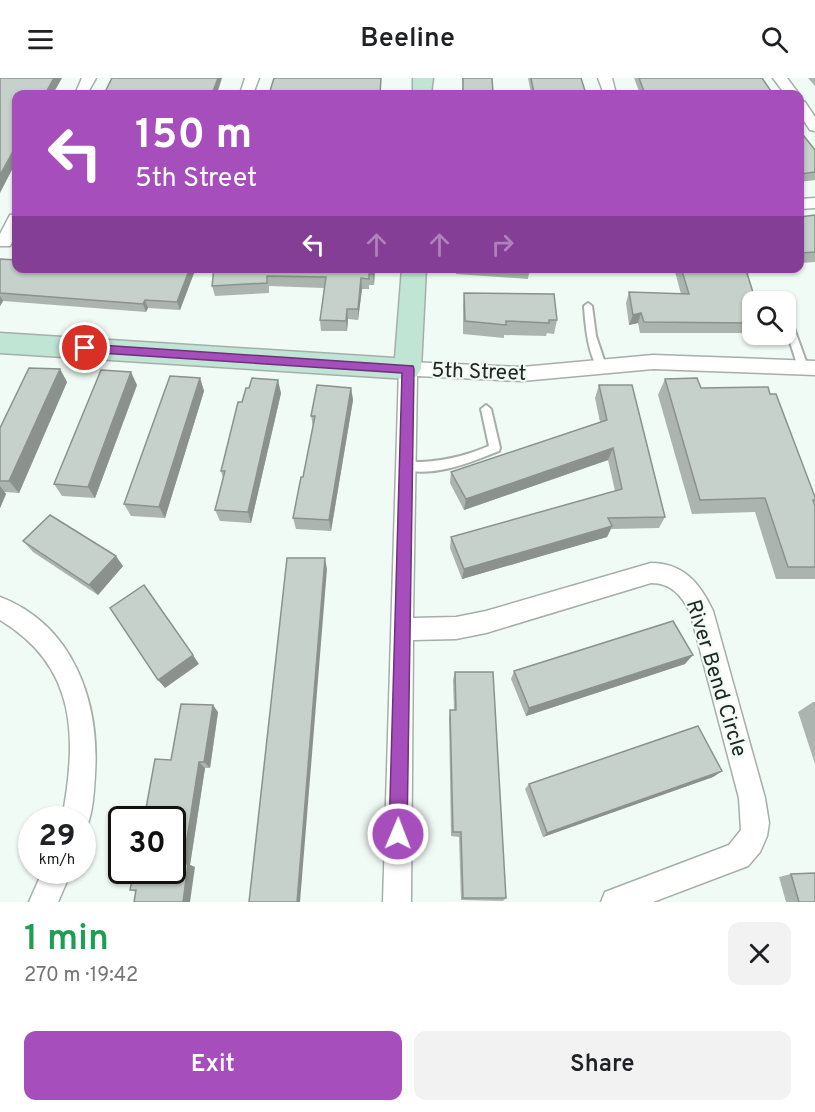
<!DOCTYPE html>
<html lang="en">
<head>
<meta charset="utf-8">
<style>
	body { margin:0; font-family:Overpass,sans-serif; background:#f2f2f2; color:#202124; height:100vh; display:flex; flex-direction:column; font-size:22px; white-space:nowrap }
	* { box-sizing:border-box; margin:0 }
	p { font-size:20px; color:#757577 }
	.icon { flex:none; width:33px; height:33px; fill:none; stroke:currentColor; stroke-width:2; stroke-linecap:round; stroke-linejoin:round }
	.map { position:relative; height:824px; overflow:hidden }
	.side { display:flex; flex-direction:column; background:#fff; flex:1 }
	.side>* { flex:none }
	.top-card { position:absolute; left:12px; top:12px; width:792px; height:183px; border-radius:12px; box-shadow:0 2px 4px #0004; background:#a64ebb; color:#fff; overflow:hidden }
	.tools { position:absolute; left:742px; top:213px; display:grid; gap:12px }
	.tools a { display:grid; place-items:center; width:54px; height:54px; border-radius:12px; background:#fff; box-shadow:0 2px 4px #0004; font-size:30px }
	.speed { position:absolute; left:18px; top:728px; display:flex; gap:12px; font-size:30px; font-weight:700; text-align:center }
	.speed>* { display:grid; place-content:center; width:78px; height:78px; border-radius:50%; background:#fff; box-shadow:0 2px 4px #0004; line-height:1 }
	.speed small { font-size:15px; font-weight:400 }
	.speed .limit { border:3px solid #111; border-radius:9px; background:#fff; color:#111 }
	.pin { position:absolute; display:grid; place-items:center; width:51px; height:51px; color:#fff; margin:-26px; border:3px solid #fff; border-radius:50%; box-shadow:0 2px 6px #0007 }
	.me { position:absolute; width:66px; margin:-33px; rotate:1deg; stroke-linejoin:round; filter:drop-shadow(0 0 4px #0008) }
	.turn { display:flex; align-items:center; gap:21px; height:126px; padding:0 24px; font-size:27px }
	.turn .icon { width:78px; height:78px; stroke-width:2.5 }
	.turn b { display:block; font-size:42px; line-height:51px }
	.lanes { display:flex; align-items:center; height:57px; padding:0 24px; background:#0003; justify-content:center; gap:30px; direction:ltr }
	.lanes .off { opacity:.35 }
	.round { display:grid; place-items:center; flex:none; width:63px; height:63px; border-radius:12px; background:#f2f2f2 }
	.summary { display:flex; align-items:center; justify-content:space-between; height:102px; padding:0 24px }
	h1 { font-size:36px; font-weight:600; line-height:45px; color:#1e9e55 }
	.primary-button { display:flex; gap:12px; margin-top:auto; padding:12px 24px }
	.primary-button a { flex:1; height:69px; border-radius:12px; background:#a64ebb; color:#fff; font-size:24px; font-weight:600; line-height:69px; text-align:center }
	.primary-button a+a { background:#f2f2f2; color:#202124 }
	header { display:flex; justify-content:space-between; align-items:center; height:78px; padding:0 24px; background:#fff; font-size:27px; font-weight:600 }
	.map>svg:first-child { display:block }
</style>
</head>
<body>
<header><svg class="icon" aria-label="menu" viewBox="0 0 24 24"><path d="M4 6h16M4 12h16M4 18h16"/></svg>Beeline<svg class="icon" aria-label="search" viewBox="0 0 24 24"><circle cx="10" cy="10" r="6"/><path d="M15 15l6 6"/></svg></header>
<div class="map">
<svg width="815" height="824" viewBox="0 0 815 824">
	<rect width="100%" height="100%" fill="#f1fbf5"/>
	<g fill="none" stroke-linecap="round" stroke-linejoin="round">
		<g stroke="#a5afa9" stroke-width="4">
			<path id="lane" d="M588,225L592,228L596,258L606,288L601,291C588,284 585,243 584,228Z
				M786,236L790,239L808,289L806,291H800L798,289L786,252Z
				M486,327L491,331L500,370L499,373C469,385 433,400 400,391L399,388L400,385L404,384C435,385 461,380 489,368L481,331Z"/>
		</g>
		<g stroke="#a5afa9" stroke-width="3">
			<path id="street" d="M82,0H96L87,16H75Z
				M245,0H259L253,16H240Z
				M598,0H612L616,16H604Z
				M773,0H787L799,16H785Z
				M800,23L805,24L815,39V53L810,52L800,37Z
				M815,120V130L800,131V121Z
				M16,136V156L10,168H0V156L10,137Z
				M653,277L815,283V297L653,291L522,303L417,298L413,540L456,539L486,533L651,485C683,485 700,505 713,533L765,720L769,745L767,758L760,774L748,788L653,824H601L605,814L729,767L741,752L739,720L690,534C681,517 671,505 651,505L486,555L456,561L413,562L411,824H383L399,291L401,286L408,284L522,289Z
				M0,519C73,547 100,623 95,696C94,715 93,734 86,751L82,752V741H62C77,660 78,589 0,542Z
				M43,792H72L58,824H29Z"/>
		</g>
		<g stroke="#a5afa9" stroke-width="3">
			<path id="secondary" d="M413,0H433L431,16H413Z
				M402,190H426L421,291L417,298L408,301L0,275V255L395,280Z"/>
		</g>
		<use href="#lane" fill="#fff" fill-rule="evenodd"/>
		<use href="#street" fill="#fff" fill-rule="evenodd"/>
		<use href="#secondary" fill="#c1e5d5" fill-rule="evenodd"/>
	</g>
	<path fill="#abb4af" d="M462,0H492L493,15H531L528,0H581L586,16H463Z
		M634,0H762L773,16H640Z
		M808,0H815V8Z
		M800,53L815,72V102L800,104Z
		M815,137V184L800,185V139Z
		M0,181L194,195L180,232L148,230L146,234L3,223L0,228Z
		M214,190H375L374,207H369V211H362L358,242L348,241L347,253H321L320,242L324,210L269,208V215L215,218L212,208Z
		M456,190H530L528,201L456,196Z
		M674,190H750L748,197L753,224V252H749L747,255H640L638,245L629,247L626,225L629,214L681,216Z
		M464,215L557,242L554,256L547,255L546,258L504,257V260L463,256V228Z
		M60,291L67,304L19,415L5,414L6,416L0,430V350Z
		M200,300L204,313L165,440L131,438L124,426Z
		M665,301L701,310L815,419V424L814,425L815,428V501H776L755,434L692,436L658,317Z
		M137,307L95,420L62,418L54,406Z
		M599,307L665,439L659,450L611,451L607,459L462,501L450,470L451,459L615,413L608,382L464,432L450,405L451,394L600,344L595,320Z
		M351,310L353,322L331,453L296,451L293,440L303,399L313,349L311,338Z
		M281,315L251,445L220,443L215,432L223,400L221,393L242,324Z
		M23,463L123,488L98,517L33,474Z
		M685,586L526,638L511,601L514,593Z
		M455,594L506,820L503,823L461,822L459,759L451,758L449,639L450,632H454L453,602Z
		M813,624H815V686L798,634Z
		M218,634L210,690H205L190,787L195,789L136,814L130,812L171,682Z
		M722,693L713,699L543,759L525,711L529,706Z
		M791,796L815,824H786L779,799Z"/>
	<path fill="#8b928e" d="M54,0H62L53,16H45Z
		M218,0H222L217,16H212Z
		M16,68V84L0,115V97Z
		M190,190H193L194,195L180,232L177,224Z
		M374,190H375L374,207L373,196Z
		M361,200L362,211L358,242V231Z
		M0,218L3,223L0,228Z
		M145,222L148,230L146,234L143,226Z
		M347,231L348,241L347,253L346,243Z
		M641,235L638,245L629,247L633,237Z
		M60,291L67,304L19,415L9,403Z
		M131,294L137,307L95,420L88,409Z
		M200,300L204,313L165,440L159,429Z
		M278,302L281,315L251,445L248,434Z
		M351,310L353,322L331,453L329,442Z
		M613,370L608,382L464,432L466,421Z
		M0,408L6,416L0,430Z
		M612,448L607,459L462,501L464,491Z
		M116,478L123,488L98,517L89,507Z
		M325,480L327,491L300,824H297Z
		M193,577L199,586L165,610L158,602Z
		M693,577L685,586L526,638L529,630Z
		M213,627L218,634L210,690L204,684Z
		M199,684L205,690L190,787L195,789L190,824H183V786Z
		M722,693L713,699L543,759L547,755Z"/>
	<path fill="#c7d1cb" stroke="#8b928e" stroke-width="1.5" d="M0,0H54L45,16H16V68L0,97Z
		M112,0H218L212,16H104Z
		M274,0H381L380,16H269Z
		M463,0H492L493,15H534L531,0H581L586,16H463Z
		M639,0H762L773,16H645Z
		M800,53L815,72V94L800,96L802,98H800Z
		M815,137V174L800,175V139Z
		M0,181L16,182V190H190L177,224L145,222L143,226L0,215Z
		M214,190H374L373,196H369V201L361,200L358,231H347L346,243L320,242L326,199L267,198V205L212,208Z
		M499,190H530L529,193Z
		M681,190H750L751,191L746,192L756,224H753V241H751L752,245L644,244L641,235L633,237L629,214L689,216Z
		M464,215L554,216L557,242H549V245L506,243V247L465,243Z
		M29,290L60,291L9,403H0V350Z
		M101,292L131,294L88,409L54,406Z
		M170,298L200,300L159,429L124,426Z
		M252,300L278,302L248,434L215,432L225,393H221L238,324H242L246,310H249Z
		M697,300L701,310L768,309L770,316H776L815,419V422H813L815,428V489H788L765,420L700,422L665,301Z
		M317,307L351,310L329,442L293,440L301,399H303L315,338H311Z
		M599,307H632L665,439L608,440L612,448L464,491L451,459L622,411L613,370L466,421L451,394L607,342Z
		M50,437L116,478L89,507L23,463Z
		M287,480H325L297,824H249Z
		M144,507L193,577L158,602L110,530Z
		M673,543L693,577L529,630L514,593Z
		M455,594H493L506,820H463L461,754H453L450,632H456Z
		M181,626L213,627L204,684H199L183,786H188L183,824H134L136,812H130L134,792H172V741H144L155,681L171,682Z
		M698,648L722,693L547,755L529,706Z
		M815,795V824H799L791,796Z"/>
	<path fill="#a64ebb" stroke="#6c337a" stroke-width="1.5" d="M85,266L413,288L414,291L407,756L404,762L398,765L392,762L389,756L402,295L85,274L79,270Z"/>
	<g text-anchor="middle" stroke-width="4.5" stroke-linejoin="round" paint-order="stroke">
		<g font-size="21" fill="#212523" stroke="#f1fbf5">
			<text transform="translate(479 293) rotate(2)" y="7">5th Street</text>
			<text transform="translate(717 600) rotate(73)" y="7">River Bend Circle</text>
		</g>
	</g>
</svg>
<div class="tools">
<a><svg class="icon" aria-label="search" viewBox="0 0 24 24"><circle cx="10" cy="10" r="6"/><path d="M15 15l6 6"/></svg></a>
</div>
<div class="speed"><div>29<small>km/h</small></div><div class="limit">30</div></div>
<div class="pin" style="left:85px;top:270px;background:#d93025"><svg class="icon" aria-label="arrive" viewBox="0 0 24 24"><path d="M6 21V4h12l-3 4 3 4H6"/></svg></div>
<svg class="me" style="left:398px;top:756px" viewBox="-20 -20 40 40"><circle r="17" fill="#a64ebb" stroke="#fff" stroke-width="3"/><path d="M0-11L8 9 0 5-8 9z" fill="#fff"/></svg>
<div class="top-card">
<div class="turn"><svg class="icon" aria-label="left" viewBox="0 0 24 24"><path d="M17 20v-9H6M10 6l-5 5 5 5"/></svg><div><b>150 m</b>5th Street</div></div>
<div class="lanes"><svg class="icon" aria-label="left" viewBox="0 0 24 24"><path d="M17 20v-9H6M10 6l-5 5 5 5"/></svg><svg class="icon off" aria-label="ahead" viewBox="0 0 24 24"><path d="M12 20V5M6 11l6-6 6 6"/></svg><svg class="icon off" aria-label="ahead" viewBox="0 0 24 24"><path d="M12 20V5M6 11l6-6 6 6"/></svg><svg class="icon off" aria-label="right" viewBox="0 0 24 24"><path d="M7 20v-9h11M14 6l5 5-5 5"/></svg></div>
</div>
</div>
<section class="side">
<div class="summary"><div><h1>1 min</h1><p>270 m · 19:42</p></div><a class="round"><svg class="icon" aria-label="close" viewBox="0 0 24 24"><path d="M6 6l12 12M18 6L6 18"/></svg></a></div>
<div class="primary-button"><a>Exit</a><a>Share</a></div>
</section>
</body>
</html>
